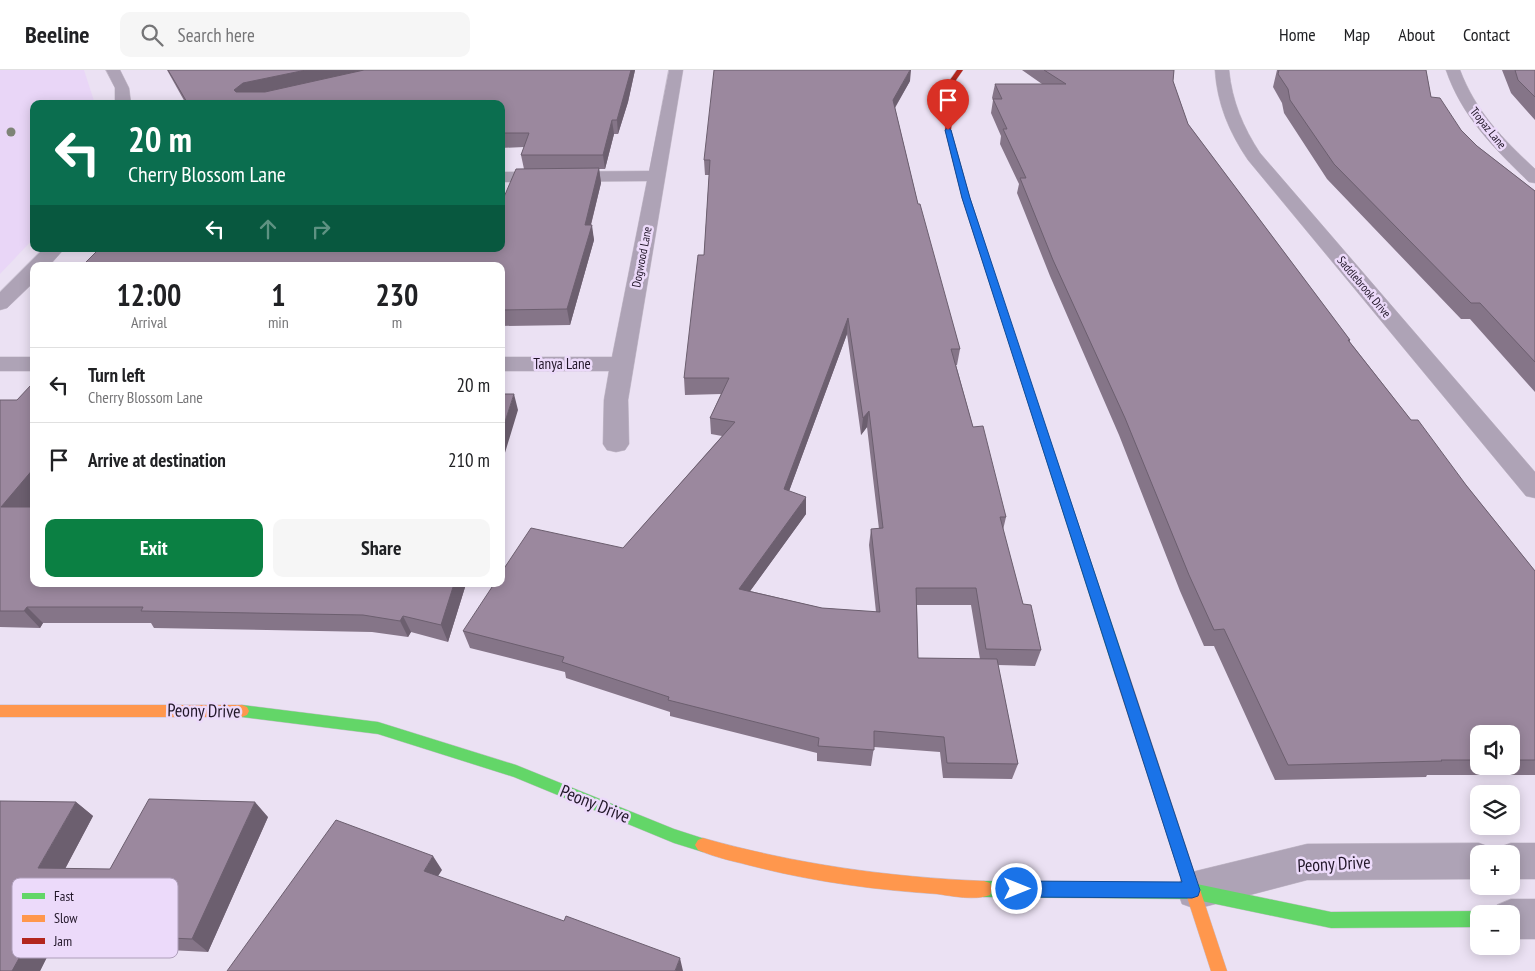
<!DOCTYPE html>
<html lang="en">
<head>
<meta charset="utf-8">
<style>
	body { margin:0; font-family:"PT Sans Narrow",sans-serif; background:#f6f6f6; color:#202124; height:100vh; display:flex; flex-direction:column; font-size:19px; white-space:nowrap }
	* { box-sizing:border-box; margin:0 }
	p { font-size:16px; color:#757577 }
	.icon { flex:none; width:28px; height:28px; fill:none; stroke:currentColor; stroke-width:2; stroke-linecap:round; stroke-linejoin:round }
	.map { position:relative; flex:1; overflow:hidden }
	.panel { position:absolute; left:30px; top:192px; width:475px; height:325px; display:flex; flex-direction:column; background:#fff; border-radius:10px; box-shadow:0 2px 12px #0003 }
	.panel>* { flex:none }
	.guide { position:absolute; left:30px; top:30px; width:475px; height:152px; border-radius:10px; box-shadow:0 2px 12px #0003; background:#0b6e4f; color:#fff; overflow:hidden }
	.fabs { position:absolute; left:1470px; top:655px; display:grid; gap:10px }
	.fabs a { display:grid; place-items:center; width:50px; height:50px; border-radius:10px; background:#fff; box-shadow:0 2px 12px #0003; font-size:25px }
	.pin { position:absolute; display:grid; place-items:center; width:42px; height:42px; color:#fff; margin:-51px -21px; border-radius:50% 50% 50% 0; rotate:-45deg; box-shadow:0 0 5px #0007 }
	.pin .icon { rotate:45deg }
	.me { position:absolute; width:55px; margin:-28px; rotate:90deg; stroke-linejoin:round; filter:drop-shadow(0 0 4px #0008) }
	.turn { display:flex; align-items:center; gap:18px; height:105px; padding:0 15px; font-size:22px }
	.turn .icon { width:65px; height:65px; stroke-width:2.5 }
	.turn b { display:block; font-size:35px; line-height:42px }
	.lanes { display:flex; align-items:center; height:48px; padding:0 15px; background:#0003; justify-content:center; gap:25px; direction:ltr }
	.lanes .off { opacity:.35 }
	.eta { display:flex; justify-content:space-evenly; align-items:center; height:85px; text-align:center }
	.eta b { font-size:30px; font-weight:800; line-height:35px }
	.action { display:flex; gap:10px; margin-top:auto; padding:10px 15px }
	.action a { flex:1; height:58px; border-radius:10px; background:#0b8043; color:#fff; font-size:20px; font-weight:800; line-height:58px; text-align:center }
	.action a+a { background:#f6f6f6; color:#202124 }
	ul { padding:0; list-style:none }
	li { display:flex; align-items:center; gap:15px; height:75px; padding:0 15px; border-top:1px solid #e0e0e0 }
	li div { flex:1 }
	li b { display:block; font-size:19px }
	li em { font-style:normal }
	header { display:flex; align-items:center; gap:30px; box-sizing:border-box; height:70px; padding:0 25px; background:#fff; border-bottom:1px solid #e0e0e0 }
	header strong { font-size:24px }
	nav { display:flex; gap:28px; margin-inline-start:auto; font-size:18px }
	.search { width:350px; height:45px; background:#f6f6f6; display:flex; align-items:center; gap:12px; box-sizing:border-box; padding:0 18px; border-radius:10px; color:#757577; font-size:19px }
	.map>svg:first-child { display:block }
</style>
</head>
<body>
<header>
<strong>Beeline</strong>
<div class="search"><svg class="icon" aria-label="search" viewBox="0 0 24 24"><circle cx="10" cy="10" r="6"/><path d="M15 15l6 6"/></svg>Search here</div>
<nav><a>Home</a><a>Map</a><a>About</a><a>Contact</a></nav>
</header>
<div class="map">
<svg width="1535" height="901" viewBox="0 0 1535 901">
	<rect width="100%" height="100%" fill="#ebe1f3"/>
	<path fill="#e9d6f7" d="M0,0H84L95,34H34V168L0,204Z"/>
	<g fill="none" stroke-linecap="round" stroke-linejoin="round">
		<g stroke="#c7becd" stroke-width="1">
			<path id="street" d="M106,0H120L129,18L131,34H115V18Z
				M669,0H683L628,330L629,374L625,380L616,382L607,380L603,374L604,330L609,301H501V287H612L647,111L501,112V102L649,101Z
				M1215,0H1229C1232,31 1243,57 1260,83L1535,402V428L1526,426L1248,90C1229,62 1217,33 1215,0Z
				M1446,0H1460C1476,42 1503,69 1535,99V113L1529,112C1494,78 1462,47 1446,0Z
				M43,179H64L49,196H34V212L7,238L0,240V222Z
				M0,287H34V301H0Z
				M1479,773L1492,778L1495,784H1479V809L1307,810L1196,839L1182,834L1177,820L1182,806L1196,801L1307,774Z
				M1511,773H1535V809H1511V784H1495L1498,778Z
				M1511,829H1535V869H1511V844H1494L1497,835Z"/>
		</g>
		<g stroke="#c7becd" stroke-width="1">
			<path id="fast" d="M1004,242L1008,245L1129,605L1127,609L1122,610L1117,609L1115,605L1000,245Z
				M242,635L378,652L516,695L674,759L708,770L711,775L708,780L703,782L674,773L514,707L378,664L242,647L237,645L235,641L237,637Z
				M984,811L1192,813L1331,842L1479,841L1485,844H1479V857L1331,858L1192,829L984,827L978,825L976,819L978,813Z"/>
		</g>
		<g stroke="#c7becd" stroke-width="1">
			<path id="slow" d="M1122,600L1127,601L1129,605L1227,901H1211L1115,605L1117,601Z
				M0,635H242L247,637L249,641L247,645L242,647H0Z
				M703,768C795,794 888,807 984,811L990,813L992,819L990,825C975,831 952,826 937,824C876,820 815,812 756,797C737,792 716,788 698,780L695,775L698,770Z"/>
		</g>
		<g stroke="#c7becd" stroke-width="1">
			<path id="jam" d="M957,0H963L956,10L951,60L970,128L1008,245L1004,248L1000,245L962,128L945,60L950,10Z"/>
		</g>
		<use href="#street" fill="#aea3b6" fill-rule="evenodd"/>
		<use href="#fast" fill="#63d668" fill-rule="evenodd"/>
		<use href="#slow" fill="#ff974d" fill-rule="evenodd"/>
		<use href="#jam" fill="#b3261e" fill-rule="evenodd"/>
	</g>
	<circle fill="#7e8477" cx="11" cy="62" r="4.5"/>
	<path fill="#857588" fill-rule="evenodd" d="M167,0H635L628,32L618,64H614L605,99H599L601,113L591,155L594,170L570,255L501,256V179L524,99L521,85L524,77L501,78V34H186Z
		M1022,0H1174L1173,11L1188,54L1350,270V272L1411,350L1466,415L1535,501V705H1427L1426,707L1275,710L1214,576H1204L1180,521L1119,365L1050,206L1017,123L1019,114L1000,74L1001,66L991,43L993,30L992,28L995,14H1042ZM1479,664H1511V696H1479Z
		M1277,0H1426L1431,27L1461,60L1477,76L1535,121V322L1470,249H1461L1327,109L1284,43L1282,33L1273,17Z
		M1502,0H1535V50L1511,23Z
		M910,11L895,38L918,134L960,279L957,295H956L973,357L1006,447L1003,460L1023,534L1041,580L1035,596L998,595L1018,694L1012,709L943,708L940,682L874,677L871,696L817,691V683L670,646V642L566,608L565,602L470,578L463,561L623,478L722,366L711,364L710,348L721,324L685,325L684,308L704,185L709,105H705L704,90ZM847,264L861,365L867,357L879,459H871L869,475L876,542L822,538L750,521L806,444L789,421ZM917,535H971L980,589L918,588Z
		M34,315V432L30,437L34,514H466L448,572L411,562L408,567L372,562L154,558L151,553H43L40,558L0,557V330H17Z
		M76,732L93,746L65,799H110L268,747L208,882L169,880L151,867L155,861L88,858L73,886L48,885L40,901H0Z"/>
	<path fill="#6c5f6f" d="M306,0H373L240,34L234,20L243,13Z
		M631,0H635L628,32L618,64L617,50Z
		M910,0H911L910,11L891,44L893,30Z
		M612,50L614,64L605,99L603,85Z
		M599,98L601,113L587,170L585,155Z
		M592,155L594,170L570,255L567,239Z
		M848,248L847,264L784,435V419Z
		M514,324L518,340L501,396V364Z
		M869,341L867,357L861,365L863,348Z
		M34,398V432L16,454L1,437Z
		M806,427V444L740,535L739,519Z
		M454,514H466L448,572L441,555Z
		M27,537L43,553L40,558L24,541Z
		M403,546L411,562L408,567L400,551Z
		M76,732L93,746L58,812L38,798Z
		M255,732L268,747L208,882L192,869Z
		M433,786L442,800L433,814L424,801Z
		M68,845L88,858L73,886L53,873Z
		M28,872L48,885L40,901H12Z
		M680,888L683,901H675Z"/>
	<path fill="#9b889e" stroke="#6c5f6f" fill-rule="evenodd" d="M168,0H306L243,13L234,20L236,22H265L364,0H631L626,18L617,50H612L603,85H521L529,63H501V34H188Z
		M714,0H910L893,30L918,134H920L960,279H951L973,357L983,356L1006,447H1000L1023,534L1031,535L1041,580L986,579L976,518H916L918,588L997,589L1018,694L947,693L944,667L874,661V680L818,676L819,668L668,630L669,627L562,592L564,587L463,561L494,514H501V503L531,458L623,478L735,352L710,348L729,308H684L698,185H704L710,90H704ZM848,248L863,348L869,341L883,458L871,459L880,542L822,538L739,519L806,427L784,419Z
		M1044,0H1174L1173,11L1188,54L1350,270H1348L1411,350H1418L1466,415L1535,501V690H1511V664H1479V690H1441L1442,691L1288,695L1224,559L1214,560L1189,505L1125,348L1053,190L1020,108H1026L1003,59H1007L993,29H1002L995,14H1066Z
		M1279,0H1426L1431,27L1440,28L1461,60L1477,76L1535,121V292L1480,233H1471L1334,94L1290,30L1288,19L1278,4Z
		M1515,0H1535V27L1518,10Z
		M599,98L585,155H592L567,239L501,240V196H82L99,179H501V134L516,99Z
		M31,315H34V398L1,437H34V514H454L441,555L403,546L400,551L363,545L141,541L143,537H27L24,541H0V330H17Z
		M501,324H514L501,364Z
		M149,729L255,732L192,869L151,867L161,848L68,845L53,873L28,872L12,901H0V731L76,732L38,798L110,799Z
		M336,750L433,786L424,801L564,851L566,846L680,888L675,901H227Z"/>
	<path fill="#1a73e8" stroke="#114b97" d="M948,58L951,60L970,128L1200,820L1198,826L1192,828L1017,827L1011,824L1009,819L1011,813L1017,811L1182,812L962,128L945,60Z"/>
	<g text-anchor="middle" stroke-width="5" stroke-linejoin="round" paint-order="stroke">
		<g font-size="12" fill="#211628" stroke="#ecdafa">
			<text transform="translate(1488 58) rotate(51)" y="4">Tropaz Lane</text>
			<text transform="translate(642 187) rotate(-79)" y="4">Dogwood Lane</text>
			<text transform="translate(1364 217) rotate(50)" y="4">Saddlebrook Drive</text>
		</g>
		<g font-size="15" fill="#211628" stroke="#ecdafa">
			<text x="562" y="299">Tanya Lane</text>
		</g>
		<g font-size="18" fill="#211628" stroke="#ecdafa">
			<text transform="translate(204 641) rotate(1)" y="6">Peony Drive</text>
			<text transform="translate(595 734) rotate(22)" y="6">Peony Drive</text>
			<text transform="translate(1334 794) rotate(-3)" y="6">Peony Drive</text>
		</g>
	</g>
	<rect x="12" y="808" width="166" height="80" rx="8" fill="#ecdafa" stroke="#af9fbb" stroke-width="1"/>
	<rect x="22" y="823" width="23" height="6" fill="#63d668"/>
	<rect x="22" y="845" width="23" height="7" fill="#ff974d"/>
	<rect x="22" y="868" width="23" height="6" fill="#b3261e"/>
	<g font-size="14" fill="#211628">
		<text x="54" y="831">Fast</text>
		<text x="54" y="853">Slow</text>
		<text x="54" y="876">Jam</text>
	</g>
</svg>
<div class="fabs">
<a><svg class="icon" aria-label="sound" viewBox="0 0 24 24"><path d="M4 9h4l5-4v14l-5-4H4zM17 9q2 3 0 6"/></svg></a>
<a><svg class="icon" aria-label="layers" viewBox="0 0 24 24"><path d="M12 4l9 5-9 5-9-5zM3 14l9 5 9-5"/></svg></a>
<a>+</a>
<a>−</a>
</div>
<div class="pin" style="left:948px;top:60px;background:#d93025"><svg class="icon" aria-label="arrive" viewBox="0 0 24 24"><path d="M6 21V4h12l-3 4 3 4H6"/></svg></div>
<svg class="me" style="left:1017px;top:819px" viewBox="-20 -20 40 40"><circle r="17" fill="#1a73e8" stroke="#fff" stroke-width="3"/><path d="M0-11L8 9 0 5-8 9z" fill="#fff"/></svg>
<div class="guide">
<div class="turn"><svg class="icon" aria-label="left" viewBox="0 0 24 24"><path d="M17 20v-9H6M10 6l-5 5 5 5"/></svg><div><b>20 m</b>Cherry Blossom Lane</div></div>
<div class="lanes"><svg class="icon" aria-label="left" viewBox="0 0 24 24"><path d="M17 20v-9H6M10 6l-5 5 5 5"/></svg><svg class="icon off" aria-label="ahead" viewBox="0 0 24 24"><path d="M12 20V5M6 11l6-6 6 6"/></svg><svg class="icon off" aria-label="right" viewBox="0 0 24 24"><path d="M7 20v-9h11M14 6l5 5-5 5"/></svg></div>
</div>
<section class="panel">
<div class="eta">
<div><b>12:00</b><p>Arrival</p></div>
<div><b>1</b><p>min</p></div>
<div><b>230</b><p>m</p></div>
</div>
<ul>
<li><svg class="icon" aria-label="left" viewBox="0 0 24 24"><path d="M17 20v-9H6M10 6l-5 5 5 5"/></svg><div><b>Turn left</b><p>Cherry Blossom Lane</p></div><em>20 m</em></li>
<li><svg class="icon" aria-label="arrive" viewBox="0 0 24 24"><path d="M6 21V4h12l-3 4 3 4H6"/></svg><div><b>Arrive at destination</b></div><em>210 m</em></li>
</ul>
<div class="action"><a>Exit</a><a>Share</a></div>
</section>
</div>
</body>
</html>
